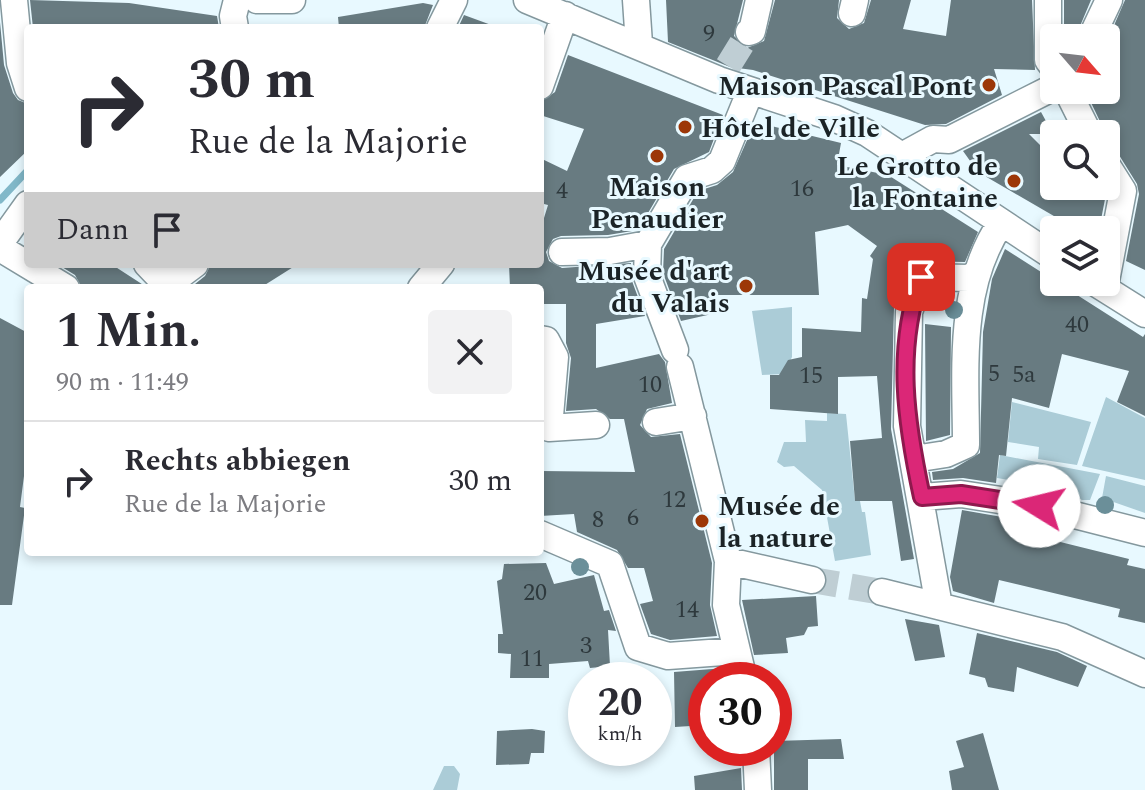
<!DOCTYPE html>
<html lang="de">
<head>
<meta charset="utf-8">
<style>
	body { margin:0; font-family:Spectral,serif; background:#f2f2f3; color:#2b2b33; height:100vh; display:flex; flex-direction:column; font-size:30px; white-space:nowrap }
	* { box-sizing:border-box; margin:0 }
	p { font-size:26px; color:#7c7c81 }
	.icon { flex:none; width:44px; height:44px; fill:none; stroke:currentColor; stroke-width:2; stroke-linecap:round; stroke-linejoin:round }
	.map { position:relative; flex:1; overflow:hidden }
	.drawer { position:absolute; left:24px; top:284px; width:520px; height:272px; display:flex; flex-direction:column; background:#fff; border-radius:8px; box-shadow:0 4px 12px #0003 }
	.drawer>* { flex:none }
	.hud { position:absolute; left:24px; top:24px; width:520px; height:244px; border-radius:8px; box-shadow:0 4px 12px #0003; background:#fff; color:#2b2b33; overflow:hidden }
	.needle { width:52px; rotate:118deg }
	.controls { position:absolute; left:1040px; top:24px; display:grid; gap:16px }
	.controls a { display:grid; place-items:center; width:80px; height:80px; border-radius:8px; background:#fff; box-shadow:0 4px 12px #0003; font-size:40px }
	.speed { position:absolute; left:568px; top:662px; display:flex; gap:16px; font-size:40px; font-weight:700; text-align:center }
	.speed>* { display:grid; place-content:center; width:104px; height:104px; border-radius:50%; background:#fff; box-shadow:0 4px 12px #0003; line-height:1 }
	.speed small { font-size:20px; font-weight:400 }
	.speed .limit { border:12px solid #d22; background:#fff; color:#111 }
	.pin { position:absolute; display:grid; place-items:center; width:68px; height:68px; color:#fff; margin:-34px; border-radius:16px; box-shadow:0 4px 12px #0006 }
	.me { position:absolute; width:88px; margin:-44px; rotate:279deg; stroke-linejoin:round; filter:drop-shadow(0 0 6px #0008) }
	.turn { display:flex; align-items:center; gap:28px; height:168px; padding:0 32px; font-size:36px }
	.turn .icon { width:104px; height:104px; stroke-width:2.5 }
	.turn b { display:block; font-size:56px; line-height:68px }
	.then { display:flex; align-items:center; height:76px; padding:0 32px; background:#0003; gap:16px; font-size:30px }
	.round { display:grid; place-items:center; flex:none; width:84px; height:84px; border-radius:8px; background:#f2f2f3 }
	.head { display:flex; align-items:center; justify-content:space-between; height:136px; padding:0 32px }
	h1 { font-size:48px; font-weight:700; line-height:60px }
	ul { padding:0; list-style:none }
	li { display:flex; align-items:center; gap:24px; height:120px; padding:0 32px; border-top:2px solid #e1e1e2 }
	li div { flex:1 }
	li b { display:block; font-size:30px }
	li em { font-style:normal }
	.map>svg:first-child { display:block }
</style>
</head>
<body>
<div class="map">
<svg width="1145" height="790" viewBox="0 0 1145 790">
	<rect width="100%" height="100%" fill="#e8f9ff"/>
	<path fill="#abccd7" d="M792,307V357L784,374L762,375L752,311Z
		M1106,397L1145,418V480L1082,466Z
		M1012,402L1091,422L1077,465L1038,459L1039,447L1008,442Z
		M827,413L846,414L855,501H860L862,512H865L871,555L835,561L822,490L794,466L784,467L777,462L784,442H806L805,420L827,421Z
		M1000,455L1100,474L1090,500H1082L1063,489L997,478Z
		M1106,476L1145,486V513L1102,498Z
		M444,766H454L460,774L457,790H433Z"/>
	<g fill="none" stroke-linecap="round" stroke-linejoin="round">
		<path stroke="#81b8c9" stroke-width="7" d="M0,200L28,170"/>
	</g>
	<path fill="#687b81" d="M30,0L129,3L217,16L219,28H33Z
		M666,0H743L734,36L747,48L764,41L775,0H839L837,18L849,29L864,23L871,0H911L903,29L946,36L951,0H1032L1035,70L994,69L1002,95L946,124L925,125L753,70L730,67L668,42Z
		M1064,0H1091L1075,38H1064Z
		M1125,0H1145V270L1126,261L1139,194L1137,184L1119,155L1106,148V134L1085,90H1106V44Z
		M423,3L433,5L424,28H339L338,17Z
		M464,15L494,26V28H458Z
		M0,22L4,65L13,93L18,100L28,104V150L0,177Z
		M568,55L723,115L709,152L674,169L638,230L608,235L561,236L553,239L546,252L549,261L562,268L631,263L632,281L645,316L596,324V368L659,354L665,362L672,403L647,409L640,425L651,437L680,434L712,563L710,605L717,636L670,640L651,634L640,604L653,601L644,568H628L617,550L577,532L574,514L540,516V471L635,472L624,419H610L596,409L566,411L571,358L566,343V304H540V288H510L509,264H540V231L548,205L540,203V158L567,171L584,129L540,115V102L555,92Z
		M1041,112L1052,132L1066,123L1071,134H1029L1054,159V186H1101L1106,194L1099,230H1078L978,172L963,151Z
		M755,122L841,143L837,165L888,175L978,232L965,262L921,261L911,265L894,307L891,429L914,559L901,561L892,501H855L850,441L882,438L877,376L838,377V414L770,409V375H779L788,360L802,357V328L861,332L862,298L867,299L873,259L870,256L877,246L848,225L815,232L819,295H713L712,314L681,321L663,273L664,249L698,191L717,185L733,172Z
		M1005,249L1143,337L1145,334V416L1117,402L1129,371L1062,354L1049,408L1012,398L1006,456L999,455L996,483L963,478L933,480L932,472L953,469L980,453L983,332L992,279Z
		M57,264H111L148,288H82L75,275Z
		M211,264H298L260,288H190L205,276Z
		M0,318L28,333V445L20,507L25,508L12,605H0Z
		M925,324L951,327L950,435L926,441Z
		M962,510L1031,522L1028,534L1129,559L1127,565L1145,569V623L1118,617L1120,609L999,580L994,603L953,591L950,577Z
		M546,563L554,584L594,575L604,611L609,610L616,631L608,630L610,666L590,668L588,661L549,664V678H510L511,654L498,653V634H503L497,581L502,579L504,564Z
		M816,596L818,626L808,627L804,635L786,638L788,653L754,655L742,600Z
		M905,619L939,625L945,657L915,661Z
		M977,633L1057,652L1087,666L1078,687L1017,667L1014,692L988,687L985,678L969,674Z
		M725,668L728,680H706V725L675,727L674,672Z
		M532,729L545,731L544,753H531L529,764L496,765L497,731Z
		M983,733L999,790H952L949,771L964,767L956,741Z
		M841,739L844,759H808V790H774V741Z
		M741,768L742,790H695L694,776Z"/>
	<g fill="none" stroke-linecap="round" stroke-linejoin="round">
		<path stroke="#bfced4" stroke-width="26" stroke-dasharray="26 13" stroke-linecap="butt" d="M728,66L749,32
			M812,580L882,592"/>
		<g stroke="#84989e" stroke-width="29">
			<path id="minor" d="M14,0L20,63L28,88
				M257,0H292
				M527,0L719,80L834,118L867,133L1054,257
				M636,0L639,44
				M1048,0V60L1054,68
				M852,13L855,0
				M235,28L233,16L237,0
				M440,28L454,0
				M749,32L752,31L759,0
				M1091,38L1109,0
				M540,86L565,15
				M1067,90L1089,134
				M902,156L933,139L949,140L1054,87
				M1106,164L1123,191L1106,281
				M0,243L28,204
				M0,248L66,288
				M562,252L610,251L648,244
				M147,264L167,285L195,264
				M1094,282L1145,314
				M421,288L441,264
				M540,339L546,340L555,357L549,428L596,425
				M675,350L647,276L648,244L687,178L712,170L722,161L750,92
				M680,367L728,561L726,605L744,680
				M656,422L693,416
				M914,459L946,454L966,445C966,372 957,287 1001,223
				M922,497L961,494L1039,506L1145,533
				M540,534L610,564L638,647L668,656L737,651
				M728,561L812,580
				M882,592L1062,637L1145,674
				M939,606L907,426L909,312L921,277L969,278L977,273
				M756,748L758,790"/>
		</g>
		<use href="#minor" stroke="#fff" stroke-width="26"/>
	</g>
	<g fill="#6b8f99">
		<circle cx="954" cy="310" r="9"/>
		<circle cx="1105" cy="505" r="9"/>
		<circle cx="580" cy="567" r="9"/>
	</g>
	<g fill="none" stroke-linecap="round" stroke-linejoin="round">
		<g stroke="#8e194d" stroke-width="20">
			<path id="route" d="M921,277C895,350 906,423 922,497L961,494L1039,506"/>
		</g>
		<use href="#route" stroke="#db2777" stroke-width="14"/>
	</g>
	<g fill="#9c3708" stroke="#e8f9ff" stroke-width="3">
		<circle cx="989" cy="85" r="8"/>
		<circle cx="685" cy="127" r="8"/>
		<circle cx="657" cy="156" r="8"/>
		<circle cx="1014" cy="181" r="8"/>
		<circle cx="746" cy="286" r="8"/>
		<circle cx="702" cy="521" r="8"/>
	</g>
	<g text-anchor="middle" stroke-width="6" stroke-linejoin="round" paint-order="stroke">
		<g font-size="24" fill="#2e393d">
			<text x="709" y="41">9</text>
			<text x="802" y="196">16</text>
			<text x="562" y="198">4</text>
			<text x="1077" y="332">40</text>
			<text x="994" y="381">5</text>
			<text x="1024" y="382">5a</text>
			<text x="811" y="383">15</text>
			<text x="650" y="392">10</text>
			<text x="674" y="507">12</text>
			<text x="633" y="525">6</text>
			<text x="598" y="527">8</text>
			<text x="535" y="600">20</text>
			<text x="687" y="617">14</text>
			<text x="586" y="653">3</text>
			<text x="532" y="666">11</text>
		</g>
		<g font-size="28" font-weight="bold" fill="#1b2326" stroke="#e8f9ff" text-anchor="end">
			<text x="973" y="95">Maison Pascal Pont</text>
			<text x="701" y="137" text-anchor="start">Hôtel de Ville</text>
			<text x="998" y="175">Le Grotto de<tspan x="998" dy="32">la Fontaine</tspan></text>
			<text x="657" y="196" text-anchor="middle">Maison<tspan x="657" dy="32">Penaudier</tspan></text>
			<text x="730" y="280">Musée d'art<tspan x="730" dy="32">du Valais</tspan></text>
			<text x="718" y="515" text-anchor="start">Musée de<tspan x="718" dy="32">la nature</tspan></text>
		</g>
	</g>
</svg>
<div class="controls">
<a><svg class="needle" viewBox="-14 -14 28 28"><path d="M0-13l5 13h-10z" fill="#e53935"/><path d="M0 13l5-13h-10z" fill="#7c7c81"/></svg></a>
<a><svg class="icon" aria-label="search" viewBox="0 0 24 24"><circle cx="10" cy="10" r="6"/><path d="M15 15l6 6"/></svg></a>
<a><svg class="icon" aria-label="layers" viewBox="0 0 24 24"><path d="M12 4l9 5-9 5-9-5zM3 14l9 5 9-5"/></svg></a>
</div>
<div class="speed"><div>20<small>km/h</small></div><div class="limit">30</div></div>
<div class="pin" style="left:921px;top:277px;background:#d93025"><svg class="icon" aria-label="arrive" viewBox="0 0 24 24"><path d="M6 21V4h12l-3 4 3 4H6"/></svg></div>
<svg class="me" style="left:1039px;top:506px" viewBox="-20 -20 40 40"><circle r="19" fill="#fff"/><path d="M0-13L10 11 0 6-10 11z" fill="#db2777"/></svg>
<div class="hud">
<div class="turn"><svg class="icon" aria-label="right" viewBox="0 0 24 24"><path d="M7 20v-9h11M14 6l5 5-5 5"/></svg><div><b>30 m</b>Rue de la Majorie</div></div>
<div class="then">Dann<svg class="icon" aria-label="arrive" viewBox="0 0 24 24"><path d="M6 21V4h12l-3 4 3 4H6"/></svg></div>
</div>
<section class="drawer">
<div class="head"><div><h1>1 Min.</h1><p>90 m · 11:49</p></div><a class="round"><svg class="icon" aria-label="close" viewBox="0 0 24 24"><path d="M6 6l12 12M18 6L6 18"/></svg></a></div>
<ul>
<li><svg class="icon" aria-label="right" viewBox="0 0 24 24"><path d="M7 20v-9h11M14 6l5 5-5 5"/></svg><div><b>Rechts abbiegen</b><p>Rue de la Majorie</p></div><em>30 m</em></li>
</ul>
</section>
</div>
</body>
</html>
